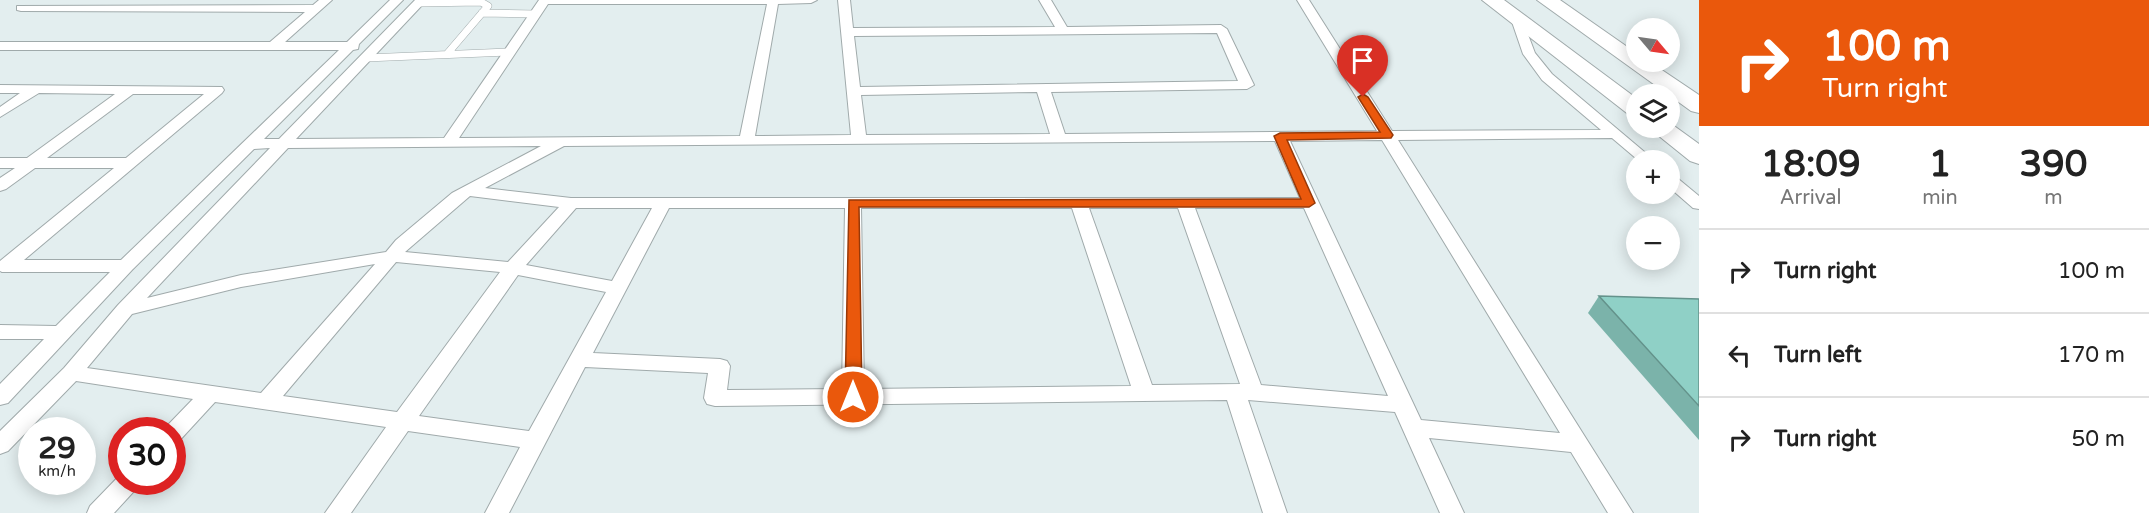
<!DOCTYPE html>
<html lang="en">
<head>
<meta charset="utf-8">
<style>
	body { margin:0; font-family:"Varela Round",sans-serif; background:#f2f2f2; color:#222; height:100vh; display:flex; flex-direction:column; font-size:22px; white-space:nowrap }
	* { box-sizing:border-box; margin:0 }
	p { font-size:20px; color:#767676 }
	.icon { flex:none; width:33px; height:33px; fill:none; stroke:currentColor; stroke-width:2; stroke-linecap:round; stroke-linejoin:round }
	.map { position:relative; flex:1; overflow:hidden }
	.panel { display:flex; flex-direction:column; background:#fff; width:450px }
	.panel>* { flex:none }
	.hud { background:#ea580c; color:#fff; overflow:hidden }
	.needle { width:39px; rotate:119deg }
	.buttons { position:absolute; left:1626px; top:18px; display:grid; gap:12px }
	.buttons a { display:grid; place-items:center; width:54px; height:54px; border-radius:50%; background:#fff; box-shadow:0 3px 15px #0003; font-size:30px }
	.speed { position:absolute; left:18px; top:417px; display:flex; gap:12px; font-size:30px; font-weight:700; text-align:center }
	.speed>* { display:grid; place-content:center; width:78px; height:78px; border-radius:50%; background:#fff; box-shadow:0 3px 15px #0003; line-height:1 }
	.speed small { font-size:15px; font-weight:400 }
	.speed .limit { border:9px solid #d22; background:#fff; color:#111 }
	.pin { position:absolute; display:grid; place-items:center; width:51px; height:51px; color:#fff; margin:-62px -26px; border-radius:50% 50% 50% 0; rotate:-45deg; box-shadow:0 0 6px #0007 }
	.pin .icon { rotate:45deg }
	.me { position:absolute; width:66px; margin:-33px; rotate:0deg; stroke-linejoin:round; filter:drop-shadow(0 0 4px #0008) }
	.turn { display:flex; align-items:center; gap:21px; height:126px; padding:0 24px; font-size:27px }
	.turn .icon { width:78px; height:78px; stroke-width:2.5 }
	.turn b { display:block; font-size:42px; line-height:51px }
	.eta { display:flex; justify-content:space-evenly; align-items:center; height:102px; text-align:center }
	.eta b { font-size:36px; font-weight:700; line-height:42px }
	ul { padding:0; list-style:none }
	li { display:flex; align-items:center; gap:18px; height:84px; padding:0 24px; border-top:2px solid #e0e0e0 }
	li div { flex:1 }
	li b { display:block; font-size:22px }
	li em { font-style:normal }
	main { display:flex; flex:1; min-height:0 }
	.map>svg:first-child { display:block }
</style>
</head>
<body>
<main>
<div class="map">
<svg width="1699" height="513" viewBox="0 0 1699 513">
	<rect width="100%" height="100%" fill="#e3eeef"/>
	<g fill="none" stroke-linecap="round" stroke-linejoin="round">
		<g stroke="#a0aaab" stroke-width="8">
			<path id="service" d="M418,3L481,2L488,6L447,54
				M482,13L535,14
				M366,58L508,52"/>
		</g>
		<g stroke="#a0aaab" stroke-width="2">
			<path id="minor" d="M319,0H332L285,42H347L390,0H403L359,44L358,49L353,50L264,139H279L415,0H427L296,139L444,138L539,0H817L811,3L778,4L755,136L851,135L838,0H850L853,28L1055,27L1039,0H1051L1067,27L1221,25L1227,29L1254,85L1247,89L1051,92L1065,134L1377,131L1297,0H1309L1392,131L1601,130L1542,80L1523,54L1511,19L1513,16H1521L1535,53L1552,74L1654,160H1638L1612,138L1398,140L1633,513H1608L1571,452L1429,438L1464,513H1440L1395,412L1248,400L1287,513H1263L1227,400L715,406L707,404L704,398L708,373L585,367L509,513H485L520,447L408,431L351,513H325L386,427L215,402L180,440L172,442V430H163L193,399L76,381L8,451L0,454V431L64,368L118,305L270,148L254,149L132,270L8,403L0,405V384L44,339H0V325L56,326L110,272H2L0,271V261L114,168H35L6,189L0,191V178L15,168H0V158H27L115,94L39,93L0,117V107L20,93H0V85L222,87L224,90L222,93L24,260H121L339,50H0V42H270L305,12L21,11L17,10V6L313,5ZM548,4H767L740,136L459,138ZM1217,33L1238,81L860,87L854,36ZM1037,92L1050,134L866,135L861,95ZM133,94H204L126,158H47ZM1382,140L1560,433L1421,420L1290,141ZM1275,141L1300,198H571L485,188L564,146ZM541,146L452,193L396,240L386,252L241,275L147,298L288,148ZM470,196L559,207L508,262L405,252ZM576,208H652L612,281L526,265ZM669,208H845L842,389L727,390L730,366L727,361L720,359L593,353ZM861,208H1072L1131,386L864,389ZM1089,208H1178L1240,384L1152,385ZM1195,208H1304L1388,396L1261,385ZM396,262L500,272L397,412L283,396ZM375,264L261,393L87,368L132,314L241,287ZM518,275L606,292L529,431L419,416Z
				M1670,175L1676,177L1699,196V209L1693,208L1670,188Z
				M120,475H122V482H140L136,489L114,513H87L90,506Z"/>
		</g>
		<g stroke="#a0aaab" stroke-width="2">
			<path id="trunk" d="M1482,0H1504L1636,98V116L1628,114Z
				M1537,0H1560L1636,53V62H1650L1699,95V113L1691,111Z
				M1670,123L1699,144V164L1690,161L1649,128H1670Z"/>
		</g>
		<use href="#service" stroke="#fff" stroke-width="7"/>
		<use href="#minor" fill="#fff" fill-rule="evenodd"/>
		<use href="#trunk" fill="#fff" fill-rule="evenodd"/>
	</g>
	<path fill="#7bb3aa" d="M1599,296L1699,299V440L1588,313Z"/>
	<path fill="#8fd0c6" stroke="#64928b" stroke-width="1.5" d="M1599,296L1699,299V406Z"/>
	<path fill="#ea580c" stroke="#983908" stroke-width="1.5" d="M1363,94L1368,97L1393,135L1391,138L1287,140L1315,203L1309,207H859L862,397L859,401H848L845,397L849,200L1301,199L1274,136L1280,133L1380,132L1358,97Z"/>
</svg>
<div class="buttons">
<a><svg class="needle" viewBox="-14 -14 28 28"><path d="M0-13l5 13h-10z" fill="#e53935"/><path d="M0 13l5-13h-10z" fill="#767676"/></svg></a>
<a><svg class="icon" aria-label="layers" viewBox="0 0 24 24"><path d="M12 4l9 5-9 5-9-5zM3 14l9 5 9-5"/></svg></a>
<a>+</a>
<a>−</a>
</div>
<div class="speed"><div>29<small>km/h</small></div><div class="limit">30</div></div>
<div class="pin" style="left:1363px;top:97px;background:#d93025"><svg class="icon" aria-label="arrive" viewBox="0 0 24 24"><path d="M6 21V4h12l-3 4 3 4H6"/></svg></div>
<svg class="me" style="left:853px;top:397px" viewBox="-20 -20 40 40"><circle r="17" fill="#ea580c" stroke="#fff" stroke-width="3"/><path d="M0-11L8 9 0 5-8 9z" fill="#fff"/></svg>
</div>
<section class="panel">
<div class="hud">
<div class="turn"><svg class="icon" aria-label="right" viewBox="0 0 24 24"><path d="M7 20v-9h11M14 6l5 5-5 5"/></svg><div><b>100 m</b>Turn right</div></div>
</div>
<div class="eta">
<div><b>18:09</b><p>Arrival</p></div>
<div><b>1</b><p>min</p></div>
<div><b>390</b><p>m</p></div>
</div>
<ul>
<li><svg class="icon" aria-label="right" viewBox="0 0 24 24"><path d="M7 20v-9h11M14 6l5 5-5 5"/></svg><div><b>Turn right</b></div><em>100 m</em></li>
<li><svg class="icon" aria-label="left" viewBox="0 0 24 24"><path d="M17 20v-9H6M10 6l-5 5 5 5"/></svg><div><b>Turn left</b></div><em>170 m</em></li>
<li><svg class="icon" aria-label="right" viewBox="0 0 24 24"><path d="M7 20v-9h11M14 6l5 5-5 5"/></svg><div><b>Turn right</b></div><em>50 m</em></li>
</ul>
</section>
</main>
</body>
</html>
